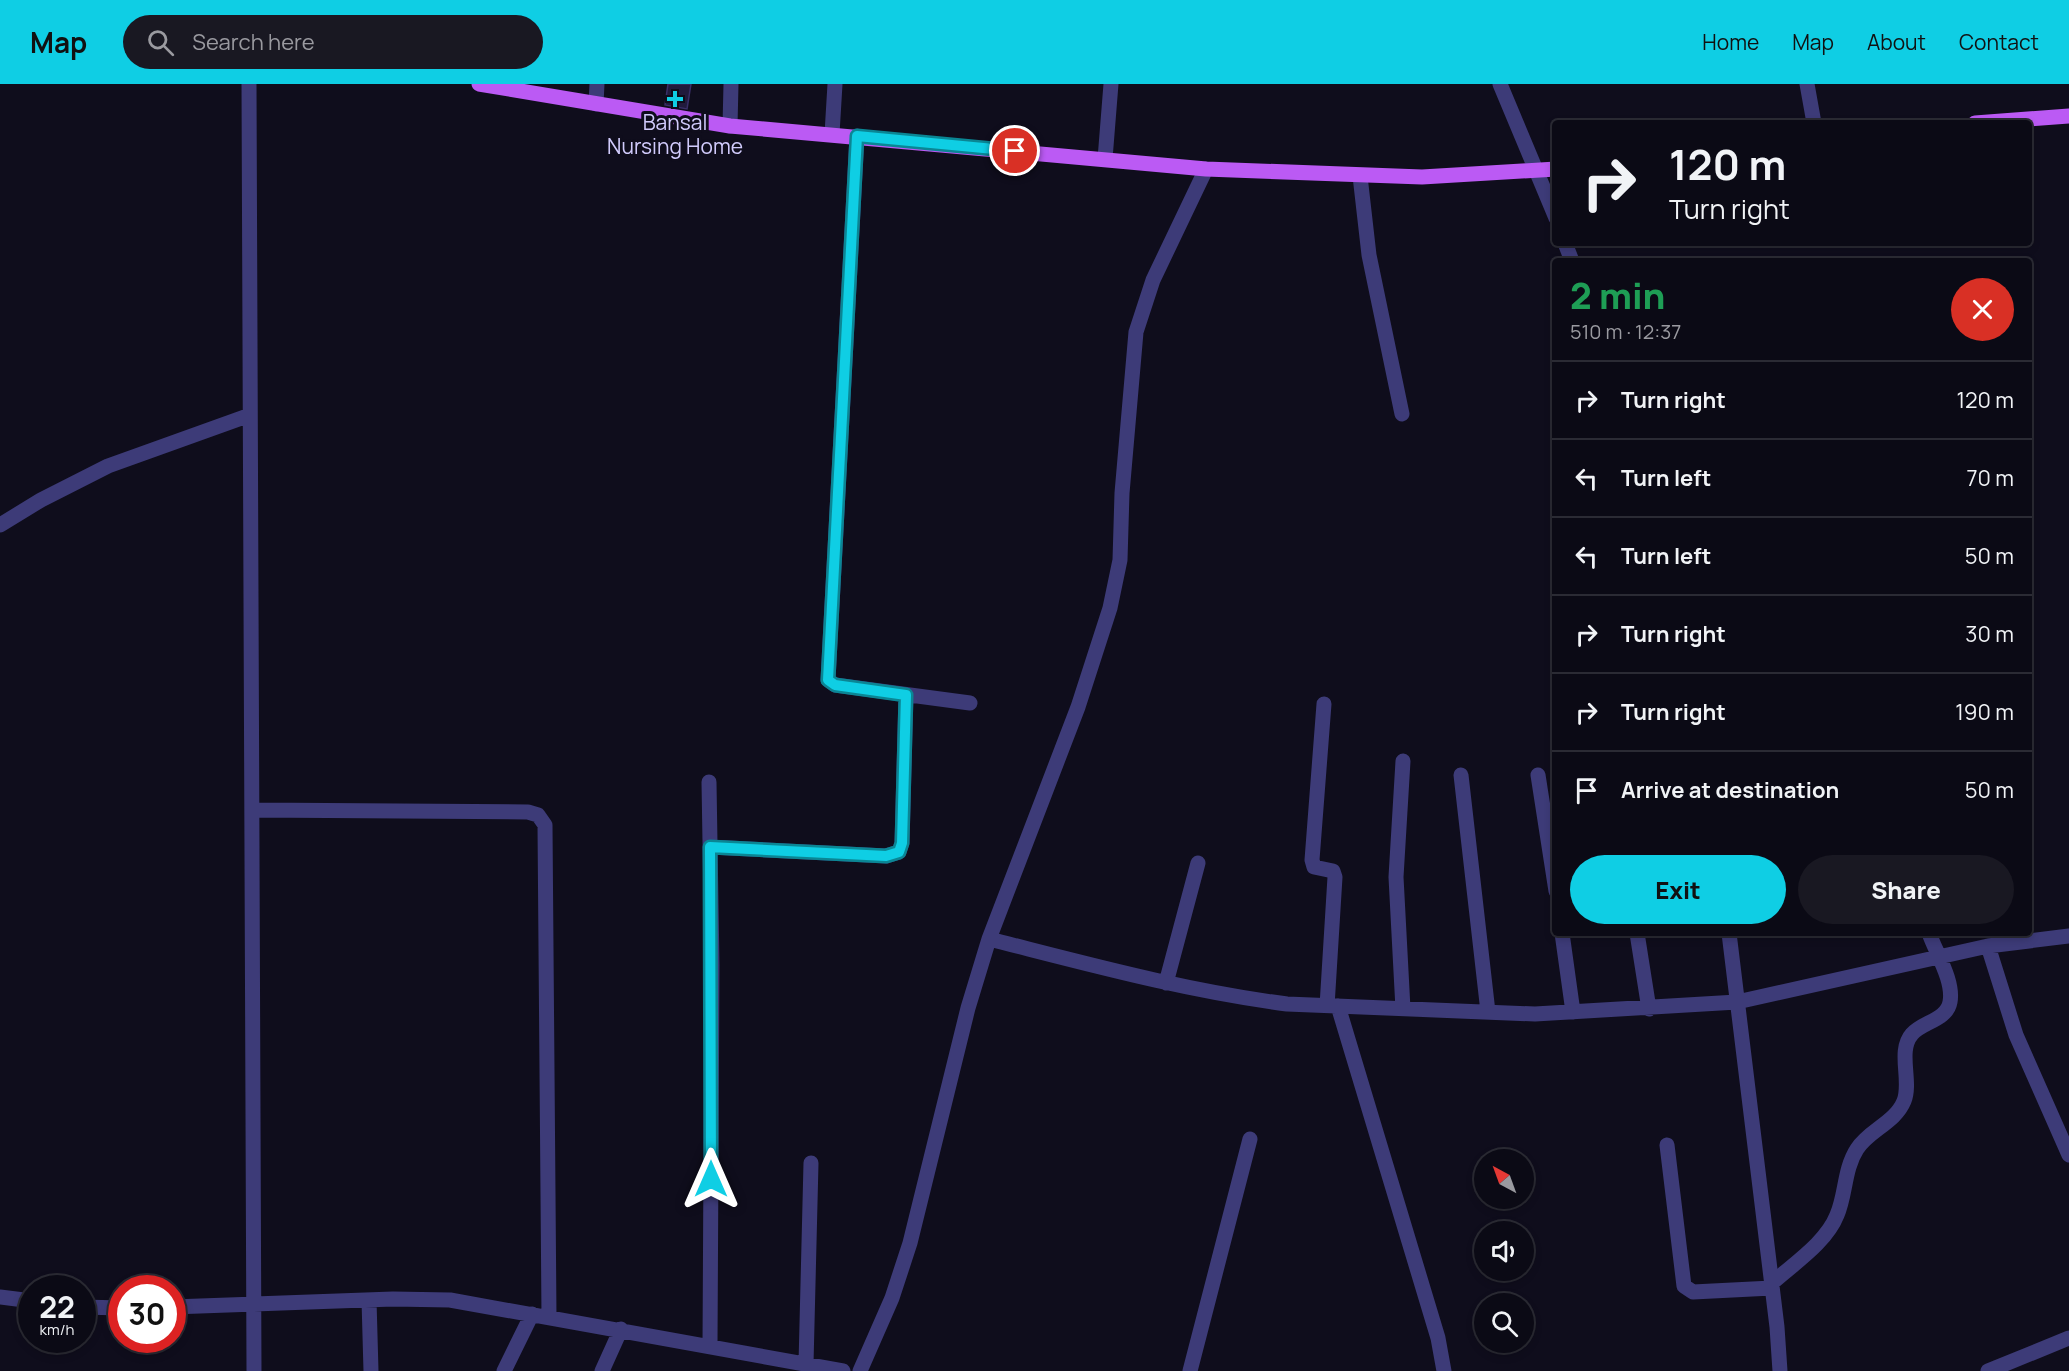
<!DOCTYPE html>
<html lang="en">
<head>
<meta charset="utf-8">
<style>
	body { margin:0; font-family:Manrope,sans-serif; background:#191822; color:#f1f3f6; height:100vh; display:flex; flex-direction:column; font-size:22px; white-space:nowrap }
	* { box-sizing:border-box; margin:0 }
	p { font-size:20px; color:#9a9aa0 }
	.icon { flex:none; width:33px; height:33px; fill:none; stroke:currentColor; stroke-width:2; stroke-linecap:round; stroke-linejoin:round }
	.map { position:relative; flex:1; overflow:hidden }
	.details { position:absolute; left:1552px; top:174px; width:480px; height:678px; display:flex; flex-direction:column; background:#0b0a15; border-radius:6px; box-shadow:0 3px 9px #0003,0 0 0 2px #2b2b34 }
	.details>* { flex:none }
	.banner { position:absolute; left:1552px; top:36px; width:480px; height:126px; border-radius:6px; box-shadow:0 3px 9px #0003,0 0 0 2px #2b2b34; background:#0b0a15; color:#f1f3f6; overflow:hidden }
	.needle { width:39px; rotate:319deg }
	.tools { position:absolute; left:1474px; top:1065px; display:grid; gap:12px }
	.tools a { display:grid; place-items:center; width:60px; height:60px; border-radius:50%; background:#0b0a15; box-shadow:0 3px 9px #0003,0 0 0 2px #2b2b34; font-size:30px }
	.speed { position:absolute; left:18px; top:1191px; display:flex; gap:12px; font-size:30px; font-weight:700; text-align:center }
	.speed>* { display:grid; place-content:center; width:78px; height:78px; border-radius:50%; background:#0b0a15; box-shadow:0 3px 9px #0003,0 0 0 2px #2b2b34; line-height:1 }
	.speed small { font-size:15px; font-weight:400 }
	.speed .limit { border:9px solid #d22; background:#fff; color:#111 }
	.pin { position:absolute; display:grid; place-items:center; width:51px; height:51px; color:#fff; margin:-26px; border:3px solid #fff; border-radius:50%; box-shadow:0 2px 6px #0007 }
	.me { position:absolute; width:66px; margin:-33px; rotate:0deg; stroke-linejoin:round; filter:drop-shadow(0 0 4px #0008) }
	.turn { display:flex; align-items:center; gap:21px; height:126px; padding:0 18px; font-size:27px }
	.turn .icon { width:78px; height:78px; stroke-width:2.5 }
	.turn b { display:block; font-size:42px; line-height:51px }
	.round { display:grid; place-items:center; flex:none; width:63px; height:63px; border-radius:32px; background:#191822 }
	.overview { display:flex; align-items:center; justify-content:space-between; height:102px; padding:0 18px }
	h1 { font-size:36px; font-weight:800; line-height:45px; color:#1e9e55 }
	.primary-button { display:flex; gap:12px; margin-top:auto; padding:12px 18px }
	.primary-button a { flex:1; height:69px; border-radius:36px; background:#0fcee4; color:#111; font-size:24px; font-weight:800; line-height:69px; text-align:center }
	.primary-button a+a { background:#191822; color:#f1f3f6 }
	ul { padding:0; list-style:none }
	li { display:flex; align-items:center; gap:18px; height:78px; padding:0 18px; border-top:2px solid #2b2b34 }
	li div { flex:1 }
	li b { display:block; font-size:22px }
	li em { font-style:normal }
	header { display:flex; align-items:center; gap:36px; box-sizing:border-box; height:84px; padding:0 30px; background:#0fcee4; color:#111 }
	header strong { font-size:28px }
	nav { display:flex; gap:33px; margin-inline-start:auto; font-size:21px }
	.search { width:420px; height:54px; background:#191822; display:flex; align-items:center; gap:15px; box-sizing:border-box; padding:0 21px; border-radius:33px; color:#9a9aa0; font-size:22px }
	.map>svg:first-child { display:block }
</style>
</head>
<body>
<header>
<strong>Map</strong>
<div class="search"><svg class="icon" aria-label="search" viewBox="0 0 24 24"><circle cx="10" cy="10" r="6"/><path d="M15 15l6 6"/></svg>Search here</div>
<nav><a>Home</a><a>Map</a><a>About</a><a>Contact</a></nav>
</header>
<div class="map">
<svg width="2069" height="1287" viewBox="0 0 2069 1287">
	<rect width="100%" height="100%" fill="#0f0d1c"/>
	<path fill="#211a3c" stroke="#392e66" stroke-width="1.5" d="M668,0H691L687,25L665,21Z"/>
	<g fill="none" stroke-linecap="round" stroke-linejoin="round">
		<path stroke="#3d3b78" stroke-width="15" d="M249,0L254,1287
			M1500,0L1556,134
			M1807,0L1814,39
			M596,20L597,0
			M730,42L731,0
			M832,50L835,0
			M857,52L828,596L835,601L970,619
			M1105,75L1111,0
			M1360,92L1369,171L1402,330
			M1565,159L1572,177
			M0,441L41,416L108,382L250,331
			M1324,620L1312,776L1314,783L1333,787L1335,793L1327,922
			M1403,677L1396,793L1403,925
			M1461,691L1488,928
			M1538,691L1556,807
			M709,698L712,881L710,1262
			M252,726L528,728L538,731L545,741L549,1233
			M710,763L886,772L899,768L902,759L906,611
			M1562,849L1573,928
			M1637,849L1649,925
			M1729,849L1777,1243L1780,1287
			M989,855C1088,880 1186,907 1287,920L1535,930L1737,918L1988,862L2069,852
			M1988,862L2016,951L2069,1071
			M1166,899L1198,779
			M1338,922L1438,1254L1444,1287
			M1667,1061L1684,1202L1693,1208L1772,1204
			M1771,1200C1793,1180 1826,1159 1837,1131C1846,1110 1844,1085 1857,1065C1869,1046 1895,1039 1904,1017C1912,997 1897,967 1912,950C1922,938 1947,936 1950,918C1954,897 1936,869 1929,849
			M0,1213L32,1217
			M369,1216L371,1287
			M82,1223L122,1224
			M172,1223L393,1215L450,1216L843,1287
			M806,1280L811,1079
			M504,1287L532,1230
			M602,1287L621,1245
			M860,1287L892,1214L910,1159L968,924L989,855L1078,623L1110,524L1120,476L1122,409L1136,248L1153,196L1206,85
			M1190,1287L1250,1055
			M1988,1287L2069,1254"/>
		<path stroke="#bb5af4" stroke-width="15" d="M479,0L730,42L1206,85L1422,93L1556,85
			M1975,39L2069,32"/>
	</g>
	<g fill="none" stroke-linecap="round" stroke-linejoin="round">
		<g stroke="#0a8694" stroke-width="15">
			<path id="route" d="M711,1095L710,763L886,772L899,768L902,759L906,611L835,601L828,596L857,52L1015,67"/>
		</g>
		<use href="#route" stroke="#0fcee4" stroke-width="10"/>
	</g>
	<path fill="#0fcee4" stroke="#0f0d1c" stroke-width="2" d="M672 6h6v6h6v6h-6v6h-6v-6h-6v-6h6z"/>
	<g text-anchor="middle" stroke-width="6" stroke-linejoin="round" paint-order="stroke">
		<g font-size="21" fill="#d1cbfc" stroke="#0f0d1c">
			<text x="675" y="46">Bansal<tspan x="675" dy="24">Nursing Home</tspan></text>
		</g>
	</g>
</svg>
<div class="tools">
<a><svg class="needle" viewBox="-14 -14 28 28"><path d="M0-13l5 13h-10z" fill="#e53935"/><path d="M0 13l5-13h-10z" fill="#9a9aa0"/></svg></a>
<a><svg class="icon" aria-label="sound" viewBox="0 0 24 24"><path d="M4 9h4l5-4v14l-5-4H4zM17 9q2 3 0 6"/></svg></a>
<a><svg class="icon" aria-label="search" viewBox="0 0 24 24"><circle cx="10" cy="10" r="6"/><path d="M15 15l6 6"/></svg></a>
</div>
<div class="speed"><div>22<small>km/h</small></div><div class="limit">30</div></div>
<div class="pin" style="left:1015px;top:67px;background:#d93025"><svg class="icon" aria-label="arrive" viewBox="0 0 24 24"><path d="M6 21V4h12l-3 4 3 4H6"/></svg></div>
<svg class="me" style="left:711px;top:1095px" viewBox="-20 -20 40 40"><path d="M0-17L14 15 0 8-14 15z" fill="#0fcee4" stroke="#fff" stroke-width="4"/></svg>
<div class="banner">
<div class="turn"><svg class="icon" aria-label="right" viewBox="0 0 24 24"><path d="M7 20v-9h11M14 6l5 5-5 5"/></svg><div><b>120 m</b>Turn right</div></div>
</div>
<section class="details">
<div class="overview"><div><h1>2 min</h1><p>510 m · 12:37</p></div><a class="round" style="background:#d93025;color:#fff"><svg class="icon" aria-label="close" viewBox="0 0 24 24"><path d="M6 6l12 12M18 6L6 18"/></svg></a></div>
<ul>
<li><svg class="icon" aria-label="right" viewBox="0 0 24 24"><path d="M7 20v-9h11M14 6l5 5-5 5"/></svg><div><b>Turn right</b></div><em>120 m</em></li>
<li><svg class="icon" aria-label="left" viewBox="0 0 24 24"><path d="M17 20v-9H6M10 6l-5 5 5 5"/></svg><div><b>Turn left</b></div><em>70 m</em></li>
<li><svg class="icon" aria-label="left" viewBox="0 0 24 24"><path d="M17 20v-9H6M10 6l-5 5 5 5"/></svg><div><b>Turn left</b></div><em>50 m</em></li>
<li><svg class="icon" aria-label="right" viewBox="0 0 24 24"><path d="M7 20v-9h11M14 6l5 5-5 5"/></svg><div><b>Turn right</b></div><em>30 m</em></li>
<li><svg class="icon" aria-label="right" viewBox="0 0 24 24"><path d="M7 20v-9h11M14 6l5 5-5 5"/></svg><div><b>Turn right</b></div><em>190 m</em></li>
<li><svg class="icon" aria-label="arrive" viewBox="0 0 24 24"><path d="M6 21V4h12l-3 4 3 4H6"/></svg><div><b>Arrive at destination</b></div><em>50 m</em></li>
</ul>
<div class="primary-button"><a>Exit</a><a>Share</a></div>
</section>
</div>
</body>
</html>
